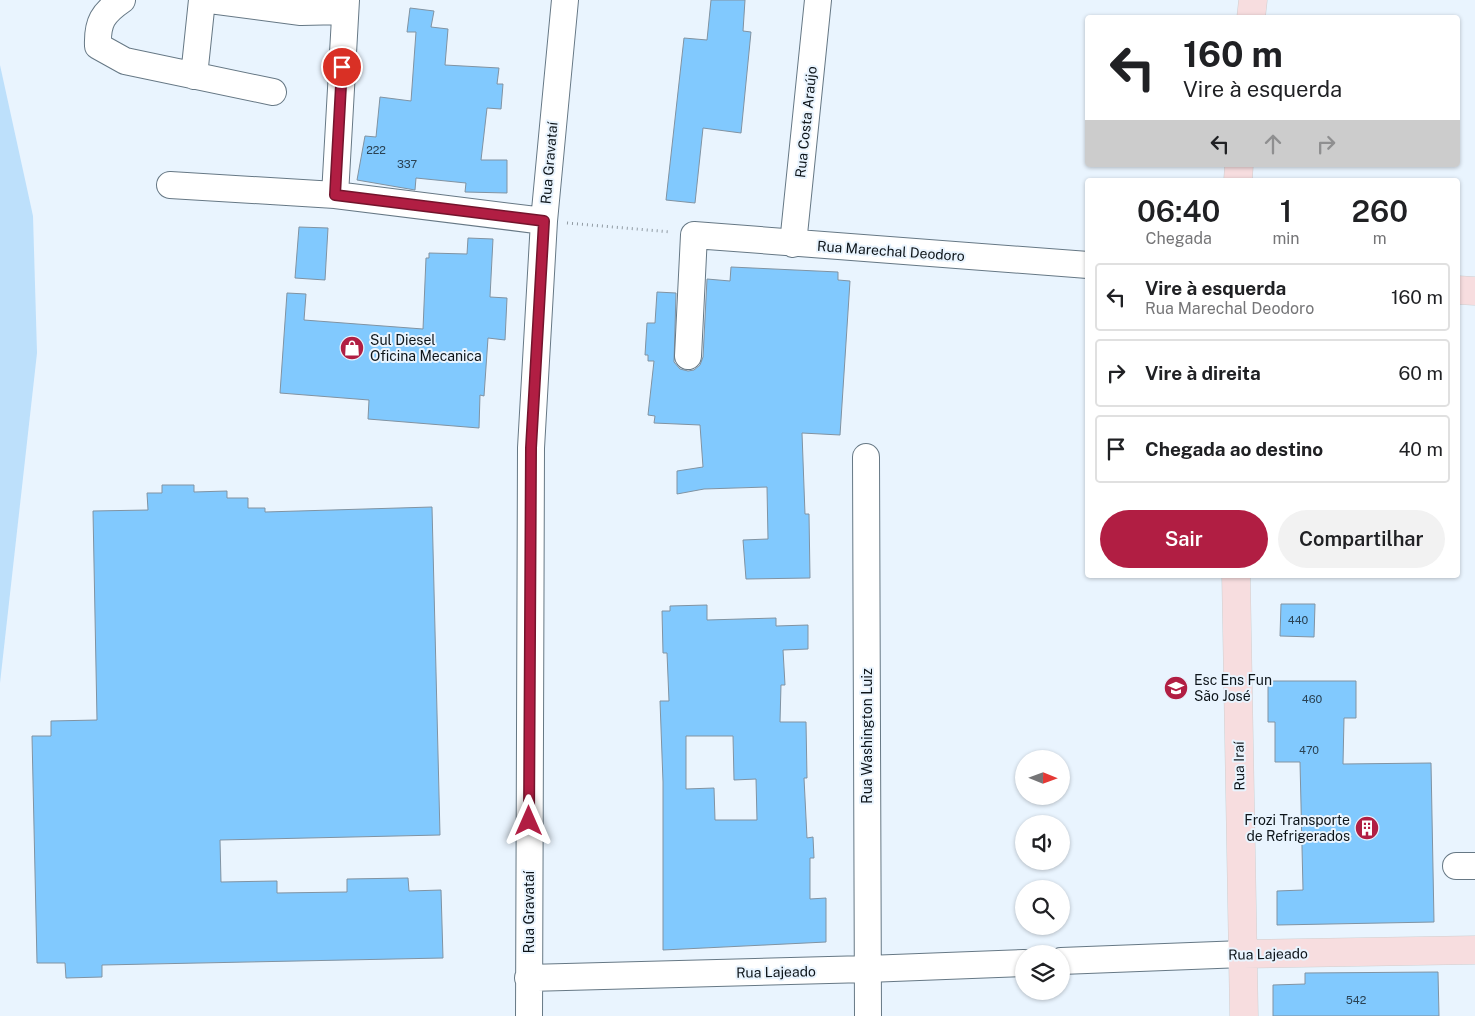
<!DOCTYPE html>
<html lang="pt">
<head>
<meta charset="utf-8">
<style>
	body { margin:0; font-family:"Public Sans",sans-serif; background:#f2f2f2; color:#202124; height:100vh; display:flex; flex-direction:column; font-size:19px; white-space:nowrap }
	* { box-sizing:border-box; margin:0 }
	p { font-size:16px; color:#757577 }
	.icon { flex:none; width:28px; height:28px; fill:none; stroke:currentColor; stroke-width:2; stroke-linecap:round; stroke-linejoin:round }
	.map { position:relative; flex:1; overflow:hidden }
	.details { position:absolute; left:1085px; top:178px; width:375px; height:400px; display:flex; flex-direction:column; background:#fff; border-radius:5px; box-shadow:0 1px 4px #0004 }
	.details>* { flex:none }
	.hud { position:absolute; left:1085px; top:15px; width:375px; height:152px; border-radius:5px; box-shadow:0 1px 4px #0004; background:#fff; color:#202124; overflow:hidden }
	.needle { width:32px; rotate:91deg }
	.buttons { position:absolute; left:1015px; top:750px; display:grid; gap:10px }
	.buttons a { display:grid; place-items:center; width:55px; height:55px; border-radius:50%; background:#fff; box-shadow:0 1px 4px #0004; font-size:25px }
	.pin { position:absolute; display:grid; place-items:center; width:42px; height:42px; color:#fff; margin:-21px; border:2px solid #fff; border-radius:50%; box-shadow:0 1px 5px #0007 }
	.me { position:absolute; width:55px; margin:-28px; rotate:0deg; stroke-linejoin:round; filter:drop-shadow(0 0 4px #0008) }
	.turn { display:flex; align-items:center; gap:18px; height:105px; padding:0 15px; font-size:22px }
	.turn .icon { width:65px; height:65px; stroke-width:2.5 }
	.turn b { display:block; font-size:35px; line-height:42px }
	.lanes { display:flex; align-items:center; height:48px; padding:0 15px; background:#0003; justify-content:center; gap:25px; direction:ltr }
	.lanes .off { opacity:.35 }
	.eta { display:flex; justify-content:space-evenly; align-items:center; height:85px; text-align:center }
	.eta b { font-size:30px; font-weight:600; line-height:35px }
	.cta { display:flex; gap:10px; margin-top:auto; padding:10px 15px }
	.cta a { flex:1; height:58px; border-radius:30px; background:#b11e43; color:#fff; font-size:20px; font-weight:600; line-height:58px; text-align:center }
	.cta a+a { background:#f2f2f2; color:#202124 }
	ul { padding:0; list-style:none }
	li { display:flex; align-items:center; gap:15px; height:68px; margin:0 10px 8px; padding:0 5px; border:2px solid #e0e0e0; border-radius:5px }
	li div { flex:1 }
	li b { display:block; font-size:19px }
	li em { font-style:normal }
	.map>svg:first-child { display:block }
</style>
</head>
<body>
<div class="map">
<svg width="1475" height="1016" viewBox="0 0 1475 1016">
	<rect width="100%" height="100%" fill="#e9f4fe"/>
	<path fill="#bde0fb" d="M0,65L33,216L37,353L0,683Z"/>
	<path fill="#81c9fe" stroke="#8193a2" fill-rule="evenodd" d="M711,0H745L743,31L751,32L741,133L703,128L695,203L666,200L684,38L707,40Z
		M410,8L434,11L431,27L448,29L445,65L499,68L497,84H503L501,109L487,108L481,160H507V193L465,192L466,183L416,178L415,190L357,180L365,136L376,137L380,97L411,101L416,32H407Z
		M299,227L328,228L325,280L295,278Z
		M468,238L493,239L490,297L507,298L505,340L488,338L484,396L480,395L479,428L368,419L369,400L280,393L287,293L306,294L304,320L423,329L426,258H429V253L467,254Z
		M731,267L838,272V280L850,281L840,435L802,433L805,514H809L810,578L746,579L743,540L768,539L767,487L704,489L677,494V471L703,467L700,425L654,423L655,416L648,415L654,361H648V355H645L647,323H655L657,292L676,293L674,362L680,369L688,371L694,370L700,365L703,357L707,279L730,281Z
		M162,485H194V492L227,491V498H248V508H265V512L432,507L440,835L220,840L221,882L277,881V893L347,892V879L408,878L409,891L441,890L443,958L102,965V977L66,978L65,963H37L32,736H51V721L97,720L93,511L148,510L147,493H162Z
		M1281,604H1315L1314,637L1280,636Z
		M707,605V620L776,618V626L808,625V649L783,650L785,685H781L780,722H806L807,778H804L807,838L813,837L814,858H810V899L826,898V942L663,950V782L660,701H669L667,653H663L662,611H670V606ZM686,736H733L734,780L756,779L757,820H715L714,788L686,789Z
		M1268,681H1356V718H1344L1343,764L1431,763L1434,922L1277,925V891L1303,890L1300,762H1275V722H1268Z
		M1438,972L1439,1016H1273V985L1305,984V973Z"/>
	<g fill="none" stroke-linecap="round" stroke-linejoin="round">
		<g stroke="#667885" stroke-width="28">
			<path id="minor" d="M122,0C103,13 97,22 98,46L125,61L273,92
				M210,0L301,12L345,11
				M194,76L202,0
				M170,185L335,195L544,221
				M335,195L346,0
				M793,244L818,0
				M688,356L694,235L1088,265
				M866,457L868,1016
				M1456,866H1475
				M1061,961L1243,954
				M528,978L867,969L1024,963
				M529,1016L531,448L544,221L565,0"/>
		</g>
		<g stroke="#cfd0d1" stroke-width="29">
			<path id="major" d="M1251,18L1253,0
				M1238,180L1239,165
				M1458,290L1475,291
				M1236,575L1244,1016
				M1243,954L1475,950"/>
		</g>
		<path stroke="#909aa2" stroke-width="3" stroke-dasharray="1 4" stroke-linecap="butt" d="M567,223L671,232"/>
		<use href="#minor" stroke="#fff" stroke-width="26"/>
		<use href="#major" stroke="#f7dddf" stroke-width="28"/>
	</g>
	<g fill="none" stroke-linecap="round" stroke-linejoin="round">
		<g stroke="#73142c" stroke-width="12">
			<path id="route" d="M342,67L335,195L544,221L531,448L529,821"/>
		</g>
		<use href="#route" stroke="#b11e43" stroke-width="9"/>
	</g>
	<defs>
		<g id="shop-disc" transform="scale(1.25)"><circle r="9.5" fill="#b11e43" stroke="#e9f4fe"/><path d="M-5-2.5h2.3a2.7 3.5 0 0 1 5.4 0H5L5.5 6h-11ZM-1.5-2.5h3a1.5 2.3 0 0 0-3 0Z" fill="#fff"/></g>
		<g id="school-disc" transform="scale(1.25)"><circle r="9.5" fill="#b11e43" stroke="#e9f4fe"/><path d="M0-5L7-2L0 1L-7-2ZM-4 1L0 2.5L4 1V4Q0 6-4 4Z" fill="#fff"/></g>
		<g id="building-disc" transform="scale(1.25)"><circle r="9.5" fill="#b11e43" stroke="#e9f4fe"/><path d="M-4-6H4V6H1V3H-1V6H-4ZM-2.5-4.3h1.7v1.8h-1.7ZM.8-4.3h1.7v1.8H.8ZM-2.5-1h1.7V.8h-1.7ZM.8-1h1.7V.8H.8Z" fill="#fff"/></g>
	</defs>
	<g fill-rule="evenodd">
		<use href="#shop-disc" x="352" y="348"/>
		<use href="#school-disc" x="1176" y="688"/>
		<use href="#building-disc" x="1367" y="828"/>
	</g>
	<g text-anchor="middle" stroke-width="4" stroke-linejoin="round" paint-order="stroke">
		<g font-size="11" fill="#2a4152">
			<text x="376" y="154">222</text>
			<text x="407" y="168">337</text>
			<text x="1298" y="624">440</text>
			<text x="1312" y="703">460</text>
			<text x="1309" y="754">470</text>
			<text x="1356" y="1004">542</text>
		</g>
		<g font-size="14" fill="#0d1419" stroke="#e9f4fe">
			<text transform="translate(806 122) rotate(-84)" y="5">Rua Costa Araújo</text>
			<text transform="translate(549 163) rotate(-85)" y="5">Rua Gravataí</text>
			<text transform="translate(891 251) rotate(4)" y="5">Rua Marechal Deodoro</text>
			<text transform="translate(867 736) rotate(-90)" y="5">Rua Washington Luiz</text>
			<text transform="translate(1239 766) rotate(-91)" y="5">Rua Iraí</text>
			<text transform="translate(529 912) rotate(-90)" y="5">Rua Gravataí</text>
			<text transform="translate(1268 954) rotate(-1)" y="5">Rua Lajeado</text>
			<text transform="translate(776 972) rotate(-1)" y="5">Rua Lajeado</text>
		</g>
		<g font-size="14" fill="#0d1419" stroke="#e9f4fe" text-anchor="start">
			<text x="370" y="345">Sul Diesel<tspan x="370" dy="16">Oficina Mecanica</tspan></text>
			<text x="1194" y="685">Esc Ens Fun<tspan x="1194" dy="16">São José</tspan></text>
			<text x="1350" y="825" text-anchor="end">Frozi Transporte<tspan x="1350" dy="16">de Refrigerados</tspan></text>
		</g>
	</g>
</svg>
<div class="buttons">
<a><svg class="needle" viewBox="-14 -14 28 28"><path d="M0-13l5 13h-10z" fill="#e53935"/><path d="M0 13l5-13h-10z" fill="#757577"/></svg></a>
<a><svg class="icon" aria-label="sound" viewBox="0 0 24 24"><path d="M4 9h4l5-4v14l-5-4H4zM17 9q2 3 0 6"/></svg></a>
<a><svg class="icon" aria-label="search" viewBox="0 0 24 24"><circle cx="10" cy="10" r="6"/><path d="M15 15l6 6"/></svg></a>
<a><svg class="icon" aria-label="layers" viewBox="0 0 24 24"><path d="M12 4l9 5-9 5-9-5zM3 14l9 5 9-5"/></svg></a>
</div>
<div class="pin" style="left:342px;top:67px;background:#d93025"><svg class="icon" aria-label="arrive" viewBox="0 0 24 24"><path d="M6 21V4h12l-3 4 3 4H6"/></svg></div>
<svg class="me" style="left:529px;top:821px" viewBox="-20 -20 40 40"><path d="M0-17L14 15 0 8-14 15z" fill="#b11e43" stroke="#fff" stroke-width="4"/></svg>
<div class="hud">
<div class="turn"><svg class="icon" aria-label="left" viewBox="0 0 24 24"><path d="M17 20v-9H6M10 6l-5 5 5 5"/></svg><div><b>160 m</b>Vire à esquerda</div></div>
<div class="lanes"><svg class="icon" aria-label="left" viewBox="0 0 24 24"><path d="M17 20v-9H6M10 6l-5 5 5 5"/></svg><svg class="icon off" aria-label="ahead" viewBox="0 0 24 24"><path d="M12 20V5M6 11l6-6 6 6"/></svg><svg class="icon off" aria-label="right" viewBox="0 0 24 24"><path d="M7 20v-9h11M14 6l5 5-5 5"/></svg></div>
</div>
<section class="details">
<div class="eta">
<div><b>06:40</b><p>Chegada</p></div>
<div><b>1</b><p>min</p></div>
<div><b>260</b><p>m</p></div>
</div>
<ul>
<li><svg class="icon" aria-label="left" viewBox="0 0 24 24"><path d="M17 20v-9H6M10 6l-5 5 5 5"/></svg><div><b>Vire à esquerda</b><p>Rua Marechal Deodoro</p></div><em>160 m</em></li>
<li><svg class="icon" aria-label="right" viewBox="0 0 24 24"><path d="M7 20v-9h11M14 6l5 5-5 5"/></svg><div><b>Vire à direita</b></div><em>60 m</em></li>
<li><svg class="icon" aria-label="arrive" viewBox="0 0 24 24"><path d="M6 21V4h12l-3 4 3 4H6"/></svg><div><b>Chegada ao destino</b></div><em>40 m</em></li>
</ul>
<div class="cta"><a>Sair</a><a>Compartilhar</a></div>
</section>
</div>
</body>
</html>
